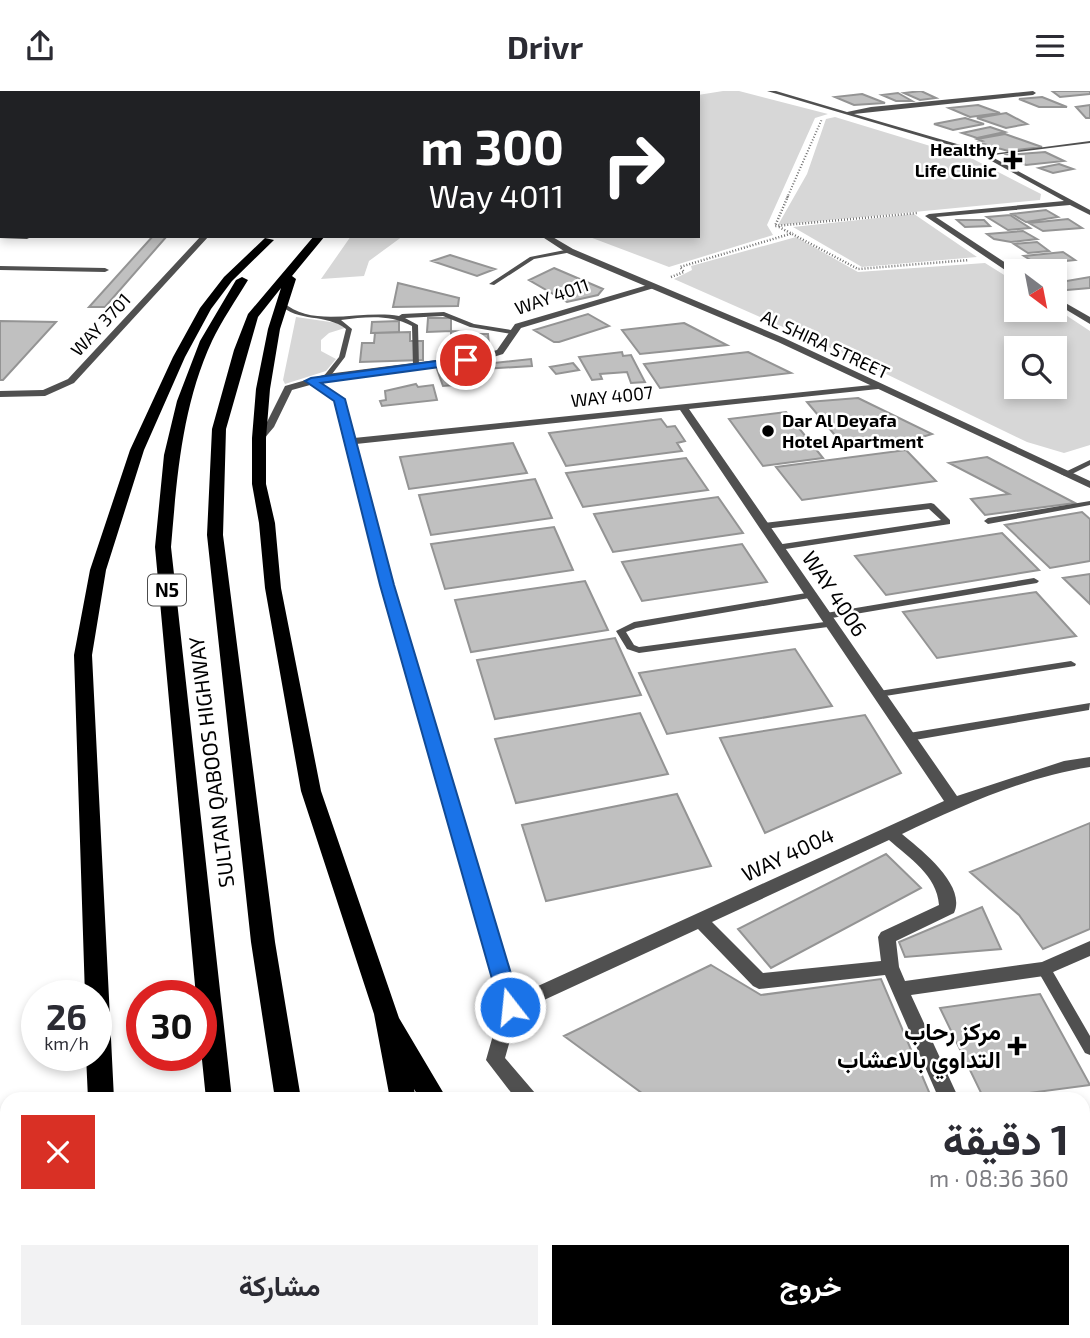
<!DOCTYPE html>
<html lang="ar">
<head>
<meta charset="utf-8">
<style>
	body { margin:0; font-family:"Exo 2",Vazirmatn,sans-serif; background:#f2f2f3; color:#2b2b33; direction:rtl; height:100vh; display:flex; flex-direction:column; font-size:26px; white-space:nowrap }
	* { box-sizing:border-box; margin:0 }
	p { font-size:23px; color:#7c7c81 }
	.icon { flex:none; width:38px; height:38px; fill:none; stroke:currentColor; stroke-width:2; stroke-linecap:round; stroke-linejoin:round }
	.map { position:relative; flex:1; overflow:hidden; direction:ltr }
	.panel { position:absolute; left:0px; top:1001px; width:1090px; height:247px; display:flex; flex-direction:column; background:#fff; border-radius:21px 21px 0 0; box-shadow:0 4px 10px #0003; direction:rtl }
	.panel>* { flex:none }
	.guide { position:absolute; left:0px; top:0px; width:700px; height:147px; box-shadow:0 4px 10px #0003; direction:rtl; background:#202124; color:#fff; overflow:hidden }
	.needle { width:46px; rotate:148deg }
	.fabs { position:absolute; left:1004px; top:168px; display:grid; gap:14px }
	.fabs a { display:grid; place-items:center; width:63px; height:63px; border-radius:0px; background:#fff; box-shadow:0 4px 10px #0003; font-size:35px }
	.speed { position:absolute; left:21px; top:889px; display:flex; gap:14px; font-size:35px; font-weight:700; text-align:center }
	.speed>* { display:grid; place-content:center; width:91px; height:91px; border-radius:50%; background:#fff; box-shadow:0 4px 10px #0003; line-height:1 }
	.speed small { font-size:18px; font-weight:400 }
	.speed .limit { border:10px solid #d22; background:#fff; color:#111 }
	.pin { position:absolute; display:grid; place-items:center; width:60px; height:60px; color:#fff; margin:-30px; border:4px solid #fff; border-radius:50%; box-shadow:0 2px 7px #0007 }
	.me { position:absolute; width:77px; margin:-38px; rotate:344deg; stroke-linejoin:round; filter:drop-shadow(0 0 5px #0008) }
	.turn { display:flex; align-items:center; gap:24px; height:147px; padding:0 21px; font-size:32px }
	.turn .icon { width:91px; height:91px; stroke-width:2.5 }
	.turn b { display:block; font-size:49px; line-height:60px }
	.round { display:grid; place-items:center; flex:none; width:74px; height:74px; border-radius:0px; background:#f2f2f3 }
	.summary { display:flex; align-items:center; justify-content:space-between; height:119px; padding:0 21px }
	h1 { font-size:42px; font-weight:700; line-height:52px }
	.primary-button { display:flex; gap:14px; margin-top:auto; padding:14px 21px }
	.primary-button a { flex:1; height:80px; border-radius:0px; background:#000; color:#fff; font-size:28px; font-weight:700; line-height:80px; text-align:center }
	.primary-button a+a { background:#f2f2f3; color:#2b2b33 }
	header { display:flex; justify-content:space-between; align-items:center; height:91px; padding:0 21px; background:#fff; font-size:32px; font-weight:700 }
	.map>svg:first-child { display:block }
</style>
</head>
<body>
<header><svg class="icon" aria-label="menu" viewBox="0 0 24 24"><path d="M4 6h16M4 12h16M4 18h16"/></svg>Drivr<svg class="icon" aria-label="share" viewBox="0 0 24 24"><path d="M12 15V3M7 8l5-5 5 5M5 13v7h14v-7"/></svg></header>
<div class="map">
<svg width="1090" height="1247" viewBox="0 0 1090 1247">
	<rect width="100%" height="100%" fill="#fff"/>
	<path fill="#d7d7d7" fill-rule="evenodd" d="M723,0H739L828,23L815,27L767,134L773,144L669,176L587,145H698V4Z
		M835,26L973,68L1041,103L1040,109L778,134L807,83L826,28Z
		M914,123L977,166L862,176L793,136Z
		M351,145H403L369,170L364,185L321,188Z
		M796,146L858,181L985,172L1017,192V219L1055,217L1090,240V354L1064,362L1027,351L851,266L674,188L692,179L691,175ZM1017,257H1055V296H1017Z
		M296,226L337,232L345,237L329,242L321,249V260L336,268L326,280L285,293L283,289Z"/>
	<path fill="#c0c0c0" stroke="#949494" stroke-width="2" d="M921,0L936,7L920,9L904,2Z
		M1052,0H1090V3L1060,6Z
		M898,2L912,10H896L882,4Z
		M862,3L885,12L854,14L835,6Z
		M1042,6L1067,16H1039L1019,8Z
		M978,14L1000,22L970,26L949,17Z
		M1090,14V27H1086L1076,16Z
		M1006,22L1027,33L1006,37L977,27Z
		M965,27L984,33L953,39L934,33Z
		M990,36L1005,41L977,47L962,42Z
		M1005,43L1042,56L1008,60L977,51L982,50L977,48Z
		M1045,61L1064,70L1026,74L1007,64Z
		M1059,73L1073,78L1053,82L1039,77Z
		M1046,119L1058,126L1026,131L1012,123Z
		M1010,124L1030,137L1008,139L987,126Z
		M1068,128L1082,137L1043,140L1029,132Z
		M957,129H984L990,135L965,136Z
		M1023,140L1037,148L1011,151L994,148L987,143Z
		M153,145H167L105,216H89Z
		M1037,151L1049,160L1028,162L1014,153Z
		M1063,161L1075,169L1037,173L1024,165Z
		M450,164L495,178L477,185L432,170Z
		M554,177L603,198L598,204L567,211L529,189Z
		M1090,186V197L1067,199L1055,192Z
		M398,192L459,207L458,215L393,216Z
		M588,223L609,235L559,251H554L534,239Z
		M428,227H451V240L427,241Z
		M0,230L56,231L3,289H0Z
		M399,230V241L371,242L372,231Z
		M684,232L727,254L640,263L622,239Z
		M451,240L469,241V260H451Z
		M410,241V250H423V269L360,271L362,252H374L375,242Z
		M469,243H488L489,254H469Z
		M622,261L623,265L631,264L645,291L631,292L627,281L600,283L602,288L592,289L579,266Z
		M748,261L791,282L660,297L644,273Z
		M531,268L532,275L483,278L484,282L455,286L457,290L467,289V293L443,295L437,278Z
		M573,272L579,279L556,283L550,276Z
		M416,293L418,296L433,294L437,309L382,315L380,310L386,309L385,300Z
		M858,307L932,343L922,346L844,355L807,311Z
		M786,321L823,367L763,375L729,328Z
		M661,328L667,336L675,335L685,350L677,352L682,360L566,375L549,342Z
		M513,352L527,382L409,398L400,366Z
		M906,359L936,390L802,409L776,376Z
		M987,366L1075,412L985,424L971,408L1009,403L949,372Z
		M686,367L708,399L583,416L566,382Z
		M535,388L552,427L431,444L419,404Z
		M718,406L743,442L613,461L594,423Z
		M1082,421L1090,428V470L1050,477L1005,434Z
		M554,436L573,479L445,498L431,453Z
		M1002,442L1039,479L886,504L855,465Z
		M742,453L767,491L642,510L622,471Z
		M1090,483V513L1063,487Z
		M585,490L608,539L471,561L455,509Z
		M1036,501L1076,545L937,567L903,521Z
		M615,547L641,604L495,628L477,569Z
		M795,558L832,615L667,643L639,582Z
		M640,622L668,683L516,712L495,648Z
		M865,624L901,682L765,742L720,647Z
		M677,703L711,775L546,810L522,734Z
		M1090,732V838L1043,858L1019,824L970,781Z
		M886,763L921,797L771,877L738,838Z
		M982,816L1001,858L905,866L899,851Z
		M711,874L761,904L881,888L932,1008H650L564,945Z
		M1040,903L1090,994L984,1008L940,917Z"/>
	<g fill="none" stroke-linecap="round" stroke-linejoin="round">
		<path stroke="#727272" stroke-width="2" stroke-dasharray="1 2" stroke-linecap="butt" d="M787,107L822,28"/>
		<path stroke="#727272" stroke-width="2.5" stroke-dasharray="1 2" stroke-linecap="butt" d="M788,105L775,135L917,122
			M779,136L858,178L969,169
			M671,186L684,181L680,176L793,142"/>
		<path fill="#505050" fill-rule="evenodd" d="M13,0L14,2H1Z
			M1090,50V52L985,65L983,64Z
			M570,158L573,160L572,161L534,168L494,194L489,193L530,166Z
			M279,211H283C312,238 363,218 399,225L402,223L444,221L474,233L511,239L514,241L511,243L470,236L443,225L405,227L418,234L419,276L416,278L413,276L412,235C389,223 366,226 341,229L352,238L345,266L329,287L327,288L323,286L339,266L346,238C326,222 298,232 279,213Z
			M1090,369V374L1068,385H1065L1061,383Z
			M1090,410V414L988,433L984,430L988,427Z
			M931,412L934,413L950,429V433L779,459L776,458V454L941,429L929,418L764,438L760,435L764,432Z
			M1034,487L1039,490L1037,492L826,528L821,525L826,522Z
			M812,501L817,504L815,506L636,537L626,541L634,554L639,556L832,530L835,531L837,533L835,535L639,562L627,558L616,540L634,531Z
			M1071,570L1076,573L1075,575L879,606L874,603L879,600Z
			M1090,612L1089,619L909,650L904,646L909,642Z
			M1044,872L1049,874L1090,945V964L1085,962L1039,882L1037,878L1039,874Z
			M1083,1073H1090V1087L1083,1088Z"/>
		<path fill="#505050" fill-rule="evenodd" d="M9,0H15L17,2H11Z
			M767,0H776L847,21L871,16L1033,0L1036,2L1033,4L854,23L981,60L1090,119V124L1070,114L936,126L1018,180L1017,185H1014L925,125L929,123L1064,110L977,62Z
			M0,87H2V91H0Z
			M0,143L2,145L31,146L27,148L0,147Z
			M201,145H209L74,292L45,305L0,306V300L43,299L68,288Z
			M0,175L105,177L109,179L105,181L0,179Z
			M651,193L655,195L654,197L521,237L503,263L487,268L319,291L344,308L354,347L881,293L883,295L878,298L689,318L957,705L1064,670L1090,666V676C1025,686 961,715 902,743C920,758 967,794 954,822L896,850L899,876L905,890L1042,871L1090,850V865L1044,885L911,904L959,1008H939L885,884L759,898L753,895L698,838L518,921L505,967L535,1002L538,1008H516L486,969L501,916L381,494L335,309L310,294L292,299L274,336L263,349L254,347L265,335L285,295L327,283L483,263L497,259L515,233ZM680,319L944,710L516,905L393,494L356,353ZM889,749C909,767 937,784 939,814L881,841L878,846L881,870L763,882L712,831Z
			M1055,206L1090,226V233L1055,212Z"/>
		<path fill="#505050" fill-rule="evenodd" d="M541,145H551L573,158L784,247L1090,390V397L778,251L567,162Z"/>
		<path fill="#000" fill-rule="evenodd" d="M1090,1158V1184L1083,1185V1159Z
			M818,1241H865L863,1247H816Z"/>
		<path fill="#000" fill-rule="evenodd" d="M526,0H537L523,2Z
			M564,0H575L562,2Z
			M314,145H325L292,185L296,188L280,238L270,298L266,347V393L275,432L281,497L321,700L399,927L447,1008H420L414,998L416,1008H390L374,923L301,700L265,497L259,432L252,393V347L256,298L268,238L281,197L258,226L226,338L223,444L275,851L301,1008H275L251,851L207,444L212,338L234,259L248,223Z
			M265,147L274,149L232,190L211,218L185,266L144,359L106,479L92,564L114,1008H88L86,964H96V905H85L74,564L90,479L130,359L173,266L200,217L224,186Z
			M242,186L248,189C236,209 222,229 212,250C182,315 177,385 171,456L232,1008H206L201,959V905H196L155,456L164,364L177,310L200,250L236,189Z
			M42,1241H72L73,1247H41Z
			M94,1241H124L125,1247H93Z
			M227,1241H257L259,1247H227Z
			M311,1241H341L343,1247H311Z
			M445,1241H475L477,1247H445Z"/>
	</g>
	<path fill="#1a73e8" stroke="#114b97" stroke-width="2" d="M466,266L471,269L469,272L321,292L345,308L394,494L521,916L518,922L510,925L503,922L500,916L380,494L334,310L305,290L311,287Z"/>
	<g fill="#000" stroke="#fff" stroke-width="2.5">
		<path d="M1009.5 58.5h7v7h7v7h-7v7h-7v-7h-7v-7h7z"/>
		<circle cx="768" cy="340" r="7"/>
		<path d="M1013.5 944.5h7v7h7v7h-7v7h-7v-7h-7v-7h7z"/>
	</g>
	<g text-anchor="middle" stroke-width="5" stroke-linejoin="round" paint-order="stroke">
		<g font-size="18" font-weight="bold" fill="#000" stroke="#fff" text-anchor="end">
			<text x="997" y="65">Healthy<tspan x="997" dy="21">Life Clinic</tspan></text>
			<text x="782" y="336" text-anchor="start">Dar Al Deyafa<tspan x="782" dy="21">Hotel Apartment</tspan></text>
		</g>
		<g font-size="18" fill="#000" stroke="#fff">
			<text transform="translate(552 206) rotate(-19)" y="6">WAY 4011</text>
			<text transform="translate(101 234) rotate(-47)" y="6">WAY 3701</text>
			<text transform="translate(825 254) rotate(25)" y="6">AL SHIRA STREET</text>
			<text transform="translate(612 306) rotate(-6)" y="6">WAY 4007</text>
		</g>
		<rect fill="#fff" stroke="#4c4c4c" stroke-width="2" x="148" y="483.5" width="38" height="31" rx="5"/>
		<g font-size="19" font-weight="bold" fill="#000">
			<text x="167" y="506">N5</text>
		</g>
		<g font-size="21" fill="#000" stroke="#fff">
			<text transform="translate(834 503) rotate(56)" y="7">WAY 4006</text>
			<text transform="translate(212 671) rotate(-97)" y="7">SULTAN QABOOS HIGHWAY</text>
			<text transform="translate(788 764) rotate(-25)" y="7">WAY 4004</text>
		</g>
		<g font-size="24" font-weight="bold" fill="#000" stroke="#fff" text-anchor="end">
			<text x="1001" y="949">مركز رحاب<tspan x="1001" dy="28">التداوي بالاعشاب</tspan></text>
		</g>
	</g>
</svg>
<div class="fabs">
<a><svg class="needle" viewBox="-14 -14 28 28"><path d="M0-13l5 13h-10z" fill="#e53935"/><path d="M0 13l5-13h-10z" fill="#7c7c81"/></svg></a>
<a><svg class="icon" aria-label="search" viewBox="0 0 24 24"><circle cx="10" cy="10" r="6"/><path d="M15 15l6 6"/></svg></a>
</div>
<div class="speed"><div>26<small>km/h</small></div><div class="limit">30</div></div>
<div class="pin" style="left:466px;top:269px;background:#d93025"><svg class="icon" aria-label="arrive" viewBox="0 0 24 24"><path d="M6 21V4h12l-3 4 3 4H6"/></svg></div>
<svg class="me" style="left:510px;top:916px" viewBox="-20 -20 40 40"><circle r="17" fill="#1a73e8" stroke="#fff" stroke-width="3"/><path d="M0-11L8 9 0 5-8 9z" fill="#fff"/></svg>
<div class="guide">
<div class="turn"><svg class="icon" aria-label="right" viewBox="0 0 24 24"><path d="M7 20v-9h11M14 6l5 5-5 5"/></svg><div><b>300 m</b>Way 4011</div></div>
</div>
<section class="panel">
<div class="summary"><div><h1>1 دقيقة</h1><p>360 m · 08:36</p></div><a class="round" style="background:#d93025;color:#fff"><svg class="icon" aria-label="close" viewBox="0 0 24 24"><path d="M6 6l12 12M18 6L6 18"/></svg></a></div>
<div class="primary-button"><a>خروج</a><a>مشاركة</a></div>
</section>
</div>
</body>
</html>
